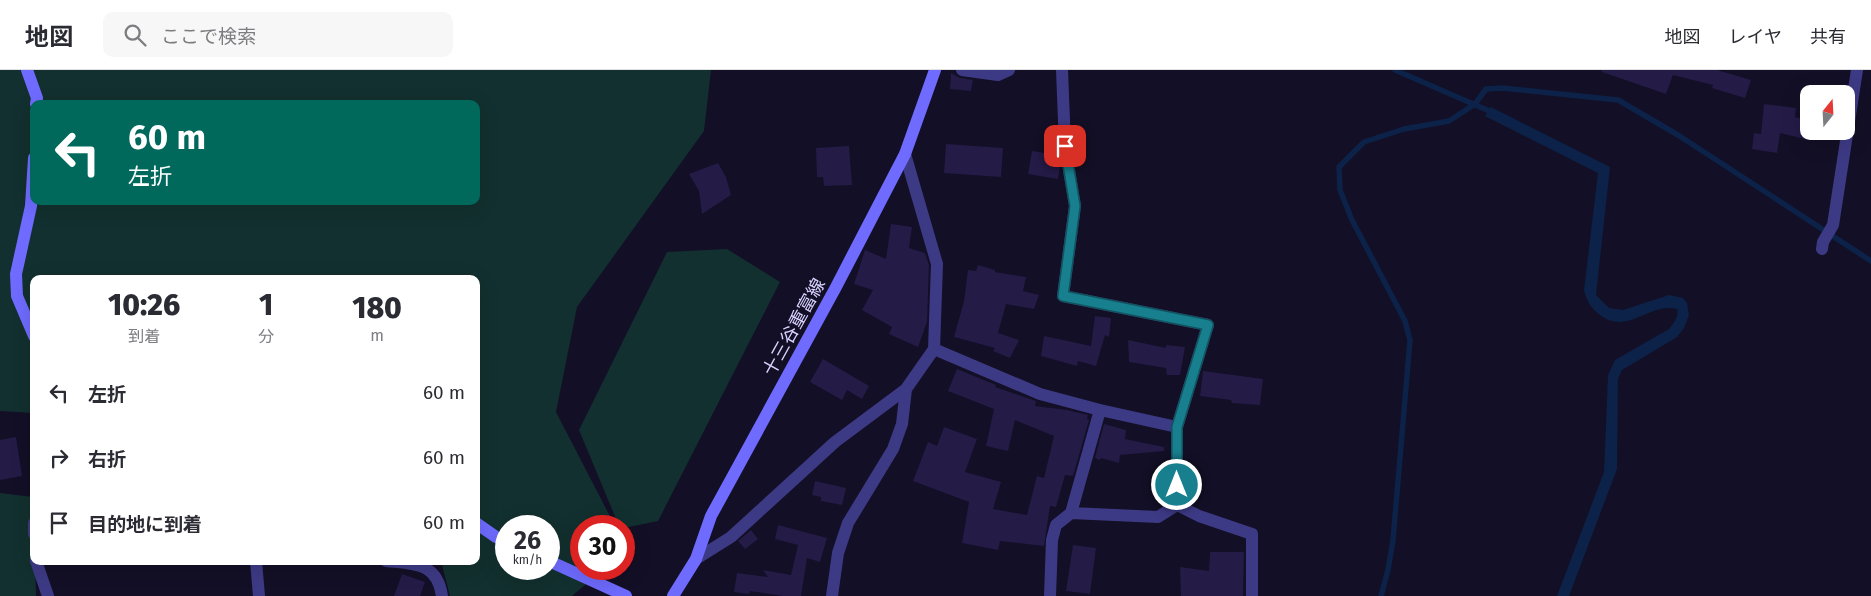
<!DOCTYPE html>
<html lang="ja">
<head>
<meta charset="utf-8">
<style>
	body { margin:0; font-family:"Fira Sans","Noto Sans JP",sans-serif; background:#f7f7f7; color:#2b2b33; height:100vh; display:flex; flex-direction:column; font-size:19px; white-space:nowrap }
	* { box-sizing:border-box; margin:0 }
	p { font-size:16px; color:#7c7c81 }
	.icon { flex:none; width:28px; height:28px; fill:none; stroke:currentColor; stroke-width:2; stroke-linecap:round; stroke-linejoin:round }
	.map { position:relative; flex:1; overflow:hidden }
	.side { position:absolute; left:30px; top:205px; width:450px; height:290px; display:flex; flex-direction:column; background:#fff; border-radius:10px; box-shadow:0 5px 20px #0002 }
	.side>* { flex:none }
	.guide { position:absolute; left:30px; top:30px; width:450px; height:105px; border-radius:10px; box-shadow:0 5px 20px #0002; background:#00695c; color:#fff; overflow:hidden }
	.needle { width:32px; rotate:18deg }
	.fabs { position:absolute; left:1800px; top:15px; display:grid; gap:10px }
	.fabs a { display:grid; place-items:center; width:55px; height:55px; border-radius:10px; background:#fff; box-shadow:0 5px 20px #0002; font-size:25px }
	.speed { position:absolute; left:495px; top:445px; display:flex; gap:10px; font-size:25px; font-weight:700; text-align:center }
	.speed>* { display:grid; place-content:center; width:65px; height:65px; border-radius:50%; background:#fff; box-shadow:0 5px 20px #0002; line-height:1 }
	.speed small { font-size:12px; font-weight:400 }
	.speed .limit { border:8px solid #d22; background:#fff; color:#111 }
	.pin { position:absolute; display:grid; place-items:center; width:42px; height:42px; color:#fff; margin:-21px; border-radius:10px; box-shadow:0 2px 8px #0006 }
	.me { position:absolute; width:55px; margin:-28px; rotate:0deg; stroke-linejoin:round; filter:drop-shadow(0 0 4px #0008) }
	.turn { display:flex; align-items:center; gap:18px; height:105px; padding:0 15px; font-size:22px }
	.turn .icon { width:65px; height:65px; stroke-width:2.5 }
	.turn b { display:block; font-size:35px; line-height:42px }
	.eta { display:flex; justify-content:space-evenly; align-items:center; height:85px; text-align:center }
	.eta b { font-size:30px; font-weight:800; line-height:35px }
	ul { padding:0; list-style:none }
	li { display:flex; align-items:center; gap:15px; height:65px; padding:0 15px }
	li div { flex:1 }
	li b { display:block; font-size:19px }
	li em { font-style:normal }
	header { display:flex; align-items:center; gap:30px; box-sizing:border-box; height:70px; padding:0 25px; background:#fff; border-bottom:1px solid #e1e1e2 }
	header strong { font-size:24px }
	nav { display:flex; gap:28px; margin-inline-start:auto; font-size:18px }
	.search { width:350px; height:45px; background:#f7f7f7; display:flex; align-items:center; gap:12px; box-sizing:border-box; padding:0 18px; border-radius:10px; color:#7c7c81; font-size:19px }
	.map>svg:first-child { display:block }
</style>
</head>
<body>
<header>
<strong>地図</strong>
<div class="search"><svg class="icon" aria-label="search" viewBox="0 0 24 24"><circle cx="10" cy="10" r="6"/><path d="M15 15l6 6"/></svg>ここで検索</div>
<nav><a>地図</a><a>レイヤ</a><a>共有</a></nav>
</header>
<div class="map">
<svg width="1871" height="526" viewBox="0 0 1871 526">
	<rect width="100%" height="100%" fill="#130f26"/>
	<path fill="#12302f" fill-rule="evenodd" d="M0,0H711L704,61L577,237L556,342L615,456H581V499H604L572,526H450L441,491H476V209H34V343L0,341ZM34,34H476V131H34ZM506,456H549V499H506Z
		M727,179L780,212L658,451L624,458V456H619L579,360L667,182Z
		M0,423L33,427L34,491H35L36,526H0Z"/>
	<path fill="#0c2248" d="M1491,37L1610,97L1596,225L1609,238L1623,240L1669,225L1683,228L1687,233L1689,245L1684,258L1677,267L1622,300L1618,309L1617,399L1569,526H1557L1604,402L1608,305L1615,290L1669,259C1674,253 1679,247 1677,239C1649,232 1628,266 1600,245C1591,239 1586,229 1584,220L1598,103L1485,46Z"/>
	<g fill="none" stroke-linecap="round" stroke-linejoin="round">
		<path stroke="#0c2248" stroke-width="5.5" d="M1395,0L1494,43
			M1381,526L1388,500L1393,470L1410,270L1405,251L1352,150L1340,120L1339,97L1364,72L1404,59L1449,51L1475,34L1486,19L1502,18L1618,30L1678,65L1871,191"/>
	</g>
	<path fill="#241b47" d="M1602,0H1717L1751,10L1745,28L1712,18L1713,15L1673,5L1674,2L1666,24L1602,2Z
		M951,3L960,8L973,10L971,21L950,19Z
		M1764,34L1796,38L1795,47L1809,51V70L1780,63L1777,83L1752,79L1754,63L1761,64Z
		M946,74L1003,78L1001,107L944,103Z
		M849,76L852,115L824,116L823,107H817L816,78Z
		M1032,81L1058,85L1060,97L1058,109L1028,104Z
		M718,93L726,107L731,125L702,144L699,121L689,104Z
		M891,154L912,157L909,178L925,183L929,195L927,252L918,277L889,264L892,257L862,240L873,220L854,214L865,180L886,189Z
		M978,195L995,200V202L1026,207L1023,221L1039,225L1034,239L1006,234L998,263L1019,270L1010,288L993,281L995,278L954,267L964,231L968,200L976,201Z
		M1095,246L1111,248L1109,267L1105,265L1096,296L1078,291L1077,296L1041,286L1044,266L1091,276Z
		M1128,270L1166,278V275L1185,277L1180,305H1167L1166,298L1129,292Z
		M823,289L869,316L862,329L847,320L842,330L810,312Z
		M957,299L996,315L995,317L1036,331L1035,336L1067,340L1088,345L1087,349L1089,350L1073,406L1065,405L1056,437L1050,436L1044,476L1000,471L998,480L962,473L969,432L913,411L928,372L937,376L944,357L977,369L965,402L1001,412L993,439L1027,445L1037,406L1044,408L1054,366L1015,350L1008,381L986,376L994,339L948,321Z
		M1203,301L1263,309L1260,335L1232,333L1231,330L1200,326Z
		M1104,354L1126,360L1125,369L1164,377V381L1120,385L1119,393L1101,388L1100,390L1095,388Z
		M16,367L22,406L0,410V370Z
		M815,411L846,418L842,435L821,431V427L812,425Z
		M778,455L827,468L820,492L807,488L801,526H783L750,521L749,524L734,522L737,503L768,507L763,500L791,505L798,475L775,469Z
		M751,460L758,469L745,479L738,471Z
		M1073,475L1096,478L1090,524L1066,521Z
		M1210,482H1244L1243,526H1181L1180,497L1209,501Z
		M402,504L425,512L420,526H394Z"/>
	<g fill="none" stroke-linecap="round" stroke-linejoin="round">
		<path stroke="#3d3a85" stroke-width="12" d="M962,0L998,5L1009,0
			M1062,0L1065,76L1075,136L1063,226L1208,255L1177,357
			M1822,179L1823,172L1833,155L1857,0
			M934,279L1040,324L1100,340L1071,443L1158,447L1177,435L1199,446L1252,464V526
			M1100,340L1177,357V435
			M34,453V464
			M696,489L731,467L835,372L906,319L934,279L937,194L905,84
			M36,491L48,526
			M256,491L259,526
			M386,491C414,494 437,492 442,526
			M832,526L838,483L848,453L893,379L902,354L906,319
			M1050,526L1052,470L1056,455L1071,443"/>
		<path stroke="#6f6bff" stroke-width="12" d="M27,0L37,28L36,34
			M34,88L31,136L16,204L17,226L34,266
			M476,453L496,467L506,472
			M549,491L626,526
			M673,526L696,489L711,446L836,217L905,84L935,0"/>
	</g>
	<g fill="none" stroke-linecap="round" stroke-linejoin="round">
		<g stroke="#10535d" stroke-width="12">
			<path id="route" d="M1065,76L1075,136L1063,226L1208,255L1177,357V415"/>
		</g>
		<use href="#route" stroke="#187f8f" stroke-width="9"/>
	</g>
	<g text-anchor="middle" stroke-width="5" stroke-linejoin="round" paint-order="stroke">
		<g font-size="18" fill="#d9d4ff" stroke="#130f26">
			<text transform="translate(794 257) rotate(-61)" y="6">十三谷重富線</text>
		</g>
	</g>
</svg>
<div class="fabs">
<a><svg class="needle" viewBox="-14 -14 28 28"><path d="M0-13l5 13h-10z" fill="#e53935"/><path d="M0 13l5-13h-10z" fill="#7c7c81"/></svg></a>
</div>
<div class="speed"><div>26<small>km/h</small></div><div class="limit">30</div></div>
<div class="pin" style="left:1065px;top:76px;background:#d93025"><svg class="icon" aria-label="arrive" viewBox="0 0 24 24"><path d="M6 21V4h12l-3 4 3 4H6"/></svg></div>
<svg class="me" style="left:1177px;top:415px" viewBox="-20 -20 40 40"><circle r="17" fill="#187f8f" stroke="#fff" stroke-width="3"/><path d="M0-11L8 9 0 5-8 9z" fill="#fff"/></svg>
<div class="guide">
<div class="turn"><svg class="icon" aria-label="left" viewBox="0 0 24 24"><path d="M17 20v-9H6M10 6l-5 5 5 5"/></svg><div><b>60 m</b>左折</div></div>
</div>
<section class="side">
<div class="eta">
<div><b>10:26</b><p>到着</p></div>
<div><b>1</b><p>分</p></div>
<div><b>180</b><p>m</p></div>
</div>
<ul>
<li><svg class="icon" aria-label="left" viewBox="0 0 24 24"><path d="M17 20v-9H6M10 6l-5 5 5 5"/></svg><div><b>左折</b></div><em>60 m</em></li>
<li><svg class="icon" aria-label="right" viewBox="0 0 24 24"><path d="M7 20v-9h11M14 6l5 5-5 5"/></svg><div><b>右折</b></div><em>60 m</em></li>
<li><svg class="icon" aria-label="arrive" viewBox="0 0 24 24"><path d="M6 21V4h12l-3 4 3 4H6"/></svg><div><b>目的地に到着</b></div><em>60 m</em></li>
</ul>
</section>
</div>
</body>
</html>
